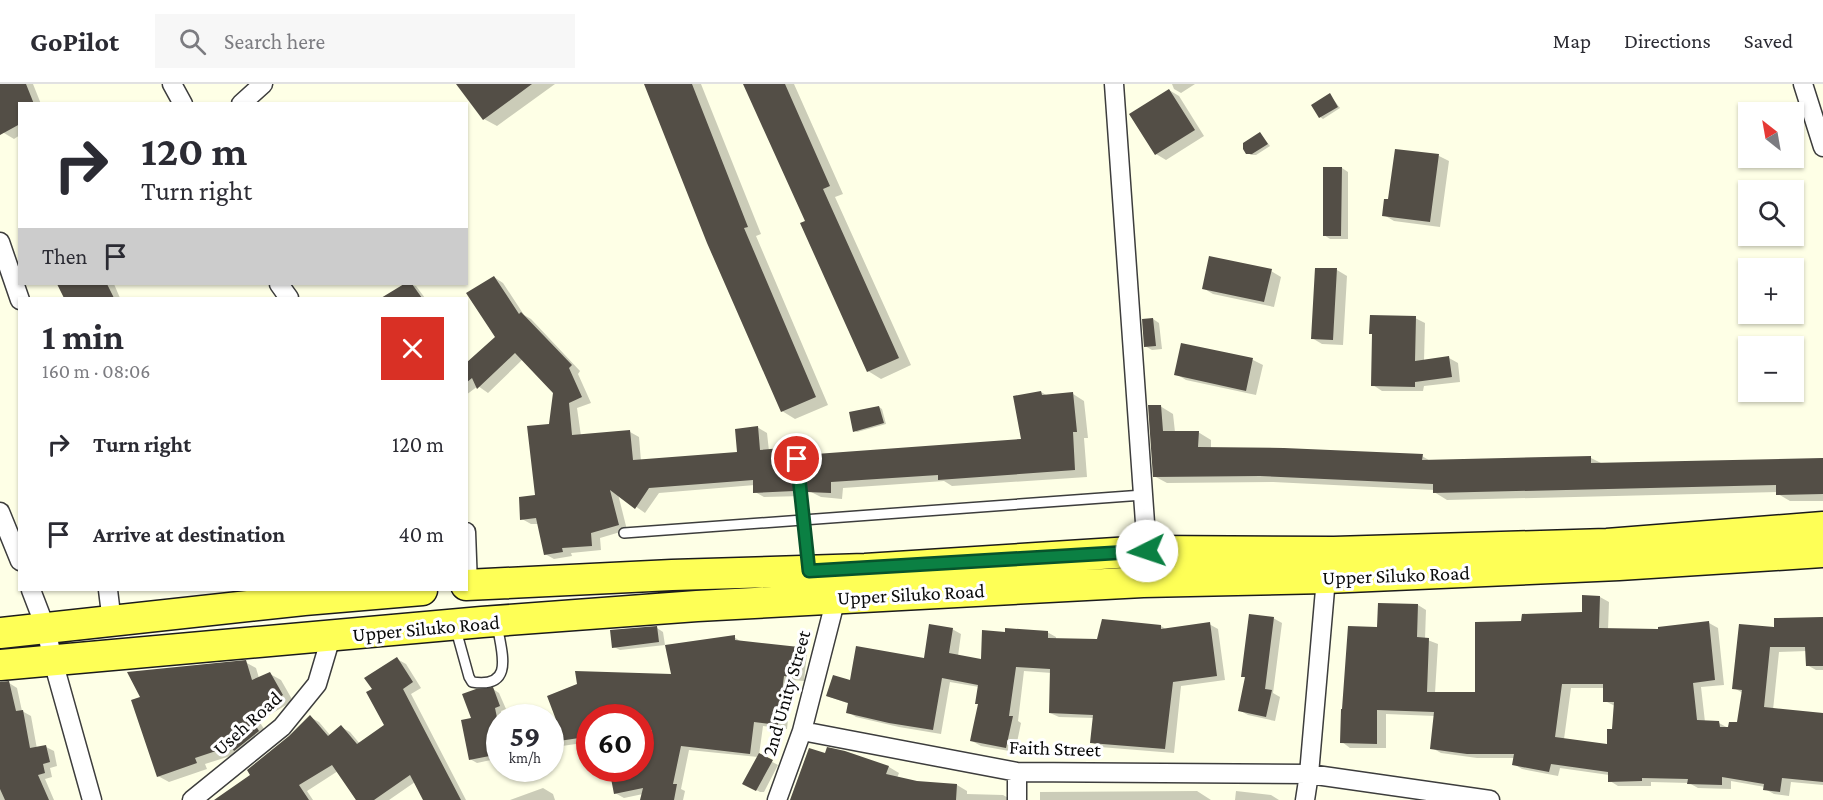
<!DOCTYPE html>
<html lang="en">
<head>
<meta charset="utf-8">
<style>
	body { margin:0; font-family:"Crimson Pro",serif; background:#f7f7f7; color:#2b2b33; height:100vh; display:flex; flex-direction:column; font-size:22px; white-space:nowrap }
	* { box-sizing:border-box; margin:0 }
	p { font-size:20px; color:#7c7c81 }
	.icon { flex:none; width:33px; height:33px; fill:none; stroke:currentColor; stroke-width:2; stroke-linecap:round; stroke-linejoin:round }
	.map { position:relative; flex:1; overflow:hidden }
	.panel { position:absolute; left:18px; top:213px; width:450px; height:294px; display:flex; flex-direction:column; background:#fff; border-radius:0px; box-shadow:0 2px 4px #0004 }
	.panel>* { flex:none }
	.hud { position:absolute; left:18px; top:18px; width:450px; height:183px; border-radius:0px; box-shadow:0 2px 4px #0004; background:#fff; color:#2b2b33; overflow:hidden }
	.needle { width:39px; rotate:329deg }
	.buttons { position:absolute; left:1738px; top:18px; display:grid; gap:12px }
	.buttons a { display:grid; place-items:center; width:66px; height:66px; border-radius:0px; background:#fff; box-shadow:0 2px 4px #0004; font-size:30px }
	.speed { position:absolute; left:486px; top:620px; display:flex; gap:12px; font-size:30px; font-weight:700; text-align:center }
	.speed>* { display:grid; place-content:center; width:78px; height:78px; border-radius:50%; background:#fff; box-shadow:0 2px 4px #0004; line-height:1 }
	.speed small { font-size:15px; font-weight:400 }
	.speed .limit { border:9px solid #d22; background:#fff; color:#111 }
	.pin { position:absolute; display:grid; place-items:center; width:51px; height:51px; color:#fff; margin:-26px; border:3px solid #fff; border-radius:50%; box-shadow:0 2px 6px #0007 }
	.me { position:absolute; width:66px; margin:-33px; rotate:266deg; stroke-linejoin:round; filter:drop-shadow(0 0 4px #0008) }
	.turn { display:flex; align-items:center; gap:21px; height:126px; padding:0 24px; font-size:27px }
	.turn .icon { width:78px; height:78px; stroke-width:2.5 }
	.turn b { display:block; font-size:42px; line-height:51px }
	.then { display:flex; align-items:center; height:57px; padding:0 24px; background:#0003; gap:12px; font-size:22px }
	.round { display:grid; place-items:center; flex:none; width:63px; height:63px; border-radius:0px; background:#f7f7f7 }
	.summary { display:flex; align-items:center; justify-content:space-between; height:102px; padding:0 24px }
	h1 { font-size:36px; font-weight:700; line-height:45px }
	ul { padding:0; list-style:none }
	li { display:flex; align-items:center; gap:18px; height:90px; padding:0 24px }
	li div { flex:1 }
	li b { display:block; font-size:22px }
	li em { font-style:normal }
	header { display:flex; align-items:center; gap:36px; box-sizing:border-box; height:84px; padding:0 30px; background:#fff; border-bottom:2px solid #e1e1e2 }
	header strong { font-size:28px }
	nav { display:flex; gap:33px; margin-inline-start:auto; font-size:21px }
	.search { width:420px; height:54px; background:#f7f7f7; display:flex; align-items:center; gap:15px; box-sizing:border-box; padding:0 21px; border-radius:0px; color:#7c7c81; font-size:22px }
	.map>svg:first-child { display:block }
</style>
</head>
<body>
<header>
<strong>GoPilot</strong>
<div class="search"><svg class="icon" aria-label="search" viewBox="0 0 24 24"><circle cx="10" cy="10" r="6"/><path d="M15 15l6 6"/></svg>Search here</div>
<nav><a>Map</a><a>Directions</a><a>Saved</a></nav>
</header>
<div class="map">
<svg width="1823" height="716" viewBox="0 0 1823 716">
	<rect width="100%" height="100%" fill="#feffe6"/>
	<path fill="#0003" fill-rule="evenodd" d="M3,0H33L41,20H20V51L14,55L4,49L0,43V21Z
		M458,0H555L497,42L484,35Z
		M645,0H701L761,150L756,152L828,321L795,335L782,327Z
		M745,0H794L843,110L835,113L911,281L881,295L868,287L807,138Z
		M1172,0H1195L1181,9L1174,5Z
		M1169,6L1179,12L1204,52L1166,76L1156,70Z
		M1330,11L1340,24L1323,35L1320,33Z
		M1260,49L1270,62L1256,71H1251L1248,69Z
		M1396,66L1439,72L1449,77L1440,143L1394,137L1384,131L1389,117Z
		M1342,84L1348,88V155H1330L1324,151Z
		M1316,185L1337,186L1347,192L1343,261L1322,260L1312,254Z
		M1271,187L1281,193L1274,223L1213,210L1203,204Z
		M494,193L503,199L524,231L531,235L580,287L578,290L591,319L577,324L581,352L630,348L639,353L641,377L739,369L757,343L767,349L769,367L781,366L800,378L803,412L764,413L755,408V401L659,409L645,429L618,410L627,446L600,454L601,466L571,469L572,472L554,475L545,470L539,440H531L522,435L537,413L551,341L554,308L523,275L488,309L478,302L466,311V275L469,279L497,253Z
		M59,200H114L120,214H65Z
		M407,200L416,202L425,214H387L386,213Z
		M1415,234L1425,239L1424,277L1449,274L1458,279L1460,298L1424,302L1423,307H1382L1373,301L1374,251Z
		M1153,235L1159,239L1162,265L1152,266L1145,262Z
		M1182,260L1253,276L1263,281L1256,311L1186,296L1176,290Z
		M1041,308L1048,312L1073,310L1084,317L1088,354H1084L1087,393L952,402L944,397L843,404L842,415L821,413L809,407L804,372L1023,357Z
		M1160,322L1173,330L1175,348H1198L1211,356V365L1422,372L1432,378L1591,374L1603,380L1823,375V417H1790L1778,410V408L1447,416L1434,408V406L1273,398L1167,399L1154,392Z
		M879,323L882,325L886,340L857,348L855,347Z
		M1600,513L1609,518L1608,546H1660L1709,539L1718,544L1724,601L1701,603L1705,638L1719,639L1730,645L1738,639L1743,609L1734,604L1776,545L1823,534V586H1816L1807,581V567L1779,568L1773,626L1823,631V701L1791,698L1789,712L1774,710L1765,705V703L1731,697V705L1698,704L1689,699L1651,698V702H1618L1610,697L1609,691L1560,684L1558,692L1522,685L1514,680L1515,674H1477L1441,669L1432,664L1435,632L1386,630V664H1350L1342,658L1378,545L1418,521L1426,526L1425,555L1438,560L1435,609H1477L1523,539L1583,530ZM1571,604H1605V617L1615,622L1613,647L1609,661L1564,655Z
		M1273,534L1282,539L1273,609L1280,613L1275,637L1248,631L1239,626L1246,594L1242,592Z
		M1209,540L1218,545L1225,596L1181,602L1174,669L1100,663L1091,658L1094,634L1059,633L1050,629L1052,589L1024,587L1018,637L1021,639L1015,668L981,662L972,657L980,621L979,603L950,598L941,650L899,643L856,633L848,628L850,620L827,612L851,598L925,575L952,545L961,550L958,572L982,577L1047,548L1056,553V556L1098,557L1161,542L1167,546Z
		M657,544L663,548L665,561L620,566L614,563Z
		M734,553L743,559L799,564L807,569L804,597L792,596L787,645L763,642L759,671L778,681L764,708H760L744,699L758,673L689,666L681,705L685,707L683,716H685H642L643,710L624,714L615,709L610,684H640V633H590V658L562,662L554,657L560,642L673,591Z
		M397,575L406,580L421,604L411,610L466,716H425L415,698L389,716H356L338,687L307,707L313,716H221L220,714L252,692L310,633L319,638L330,651L341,643L350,648L360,660L386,642L374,606Z
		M245,578L256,584L259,594L270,590L281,596L293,617L259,637L269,653L240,669L205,680L207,685L169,698L158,692Z
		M0,599H9L17,604L22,627L31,632L37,665L46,663L54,667L57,682L50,684L52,693L45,695L54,716H0Z
		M493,605L499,609L506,625L501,627L502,633H500V674L477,679L470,675L473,635Z
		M810,666L826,671L889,683L899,689L897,694L917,698L957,701L967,707V710L1003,711L1012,716H791Z
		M543,704L553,710L555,716H510Z
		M1197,707L1211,716H1040V708Z
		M1236,707L1271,711L1279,716H1235Z"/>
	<path fill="#534e46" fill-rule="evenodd" d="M0,0H26L34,20H20V40L0,51Z
		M456,0H532L483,36Z
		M644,0H692L748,143L744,144L816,313L781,328L707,159Z
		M743,0H785L830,102L823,105L899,274L867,288L800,139L805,137Z
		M1169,5L1195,46L1155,71L1129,30Z
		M1330,9L1338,23L1319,34L1311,21Z
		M1260,48L1268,60L1252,70H1246L1243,65V59Z
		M1395,65L1439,70L1430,138L1382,132L1384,115H1388Z
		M1323,83H1342L1341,152H1323Z
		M1209,172L1272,185L1264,218L1202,205Z
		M1315,184H1337L1333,256L1311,255Z
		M494,192L519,230L521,228L572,281L569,284L582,313L569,319L572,351L630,346L633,376L737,368L735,345L758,342L760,366L782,364V372L791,371L794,407L753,409V396L649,404L635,425L610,406L619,441L591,449L592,462L562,464L563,468L544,471L536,434L520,436L519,413L535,411L527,342L549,340L553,309L515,269L477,305L472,294L466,299V279L495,253L466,209Z
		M57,200H107L114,214H64Z
		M404,200H412L422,214H381Z
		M1370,231L1416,232L1415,277L1449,272L1452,293L1415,298V303L1371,302L1372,250H1369Z
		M1153,234L1156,262L1144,263L1142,235Z
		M1181,259L1253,274L1246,307L1174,291Z
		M1041,307L1042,311L1073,308L1077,348H1073L1075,386L938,396V391L831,398V409L807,408L802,371L1021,355L1013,312Z
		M1148,321H1161L1163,347H1199L1198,363L1284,364L1423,370L1422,376L1591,372V379L1823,374V410L1776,411V401L1433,409V400L1260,392L1153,393Z
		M879,322L884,339L853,348L849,328Z
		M1582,511L1600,512L1599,544L1658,545V543L1709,537L1715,596L1693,599L1697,636L1719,637L1720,643H1728L1729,638H1737L1742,606L1732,605L1739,540L1774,543V534L1823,533V582H1806L1805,563H1770L1764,623L1823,629V698L1782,694L1780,708L1763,706L1764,700L1722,693V701L1687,700L1688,695L1642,694V697L1608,698V688L1551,680L1549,688L1512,681L1514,670H1467L1430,665L1434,628L1377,626V660L1340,659L1341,625H1342L1348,542L1377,543L1378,519L1418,520L1417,553L1429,554L1427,608H1475V538L1521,537L1522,530L1582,528ZM1562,600H1603V618H1614L1612,645H1607V660L1555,653Z
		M1249,530L1274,533L1265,605L1272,606L1266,633L1238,627L1245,593H1241Z
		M1102,535L1161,541V545L1210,538L1217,592L1173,598L1165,665L1090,659L1093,631L1049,629L1050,585L1016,583L1009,632H1013L1006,664L970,657L978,620H975L978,601L942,594L933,646L889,639L846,629L848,619L826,612L833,591L850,596L856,562L924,574L929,540L953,544L949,569L981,575L982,546L1005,548V544L1048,547V554L1097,555Z
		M657,542L659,558L612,564L610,546Z
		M735,551V556L799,563L796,594L784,592L778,641L754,638L750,670L681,662L673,700H677L674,716H640L643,704L614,710L609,684H644L652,646L640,645V633H590V639L584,640L586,653L552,658L550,642L558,641L547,612L577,600L575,587L671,590L665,561Z
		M397,573L413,598L403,605L461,716H423L410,691L374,716H356L332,681L299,701L309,716H214L250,691L247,686L289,652L310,631L328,652L341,641L357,660L384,641L366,608L372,605L364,594Z
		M246,576L252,596L270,588L283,611L249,631L259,647L234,667L231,662L195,674L197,679L157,693L131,616L140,613L127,588Z
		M9,597L16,627L23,626L30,664L46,661L50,678L43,680L45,689L38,691L49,716H5L0,705V598Z
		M493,603L500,622L495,624L500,648V670L469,676L461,636L471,634L462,610L476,605Z
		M827,663L845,667L889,682L886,690L917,697L957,700L956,716H790L809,664L825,669Z
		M759,669L773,676L756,707L742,700Z"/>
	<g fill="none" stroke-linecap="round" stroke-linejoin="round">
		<g stroke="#3d3d3d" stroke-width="12">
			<path id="service" d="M797,375L809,482
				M624,449L1143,411
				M456,546L469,593L472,598C516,605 501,567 497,540"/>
		</g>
		<g stroke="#3d3d3d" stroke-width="21">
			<path id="minor" d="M172,0L183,20
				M1114,0L1147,467L1146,477
				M1803,0L1823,63
				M241,20L263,0
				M0,158L20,216
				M279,200L289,214
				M0,428L20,477
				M466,448L468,501
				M31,506L46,545L53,577L92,716
				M108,506L112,538
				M802,647L1017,688L1309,690L1490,716
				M1017,688V716
				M192,716L282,643L317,600L331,553
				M777,716L802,647L836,514
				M1305,716L1309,690L1326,494"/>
		</g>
		<g stroke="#1b1b1b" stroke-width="33">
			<path id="primary" d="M466,501L672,491L865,485L1147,467L1334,468L1607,460L1823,443
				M0,549L304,516L422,506
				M0,581L482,538L697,522L1143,498L1326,494L1619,481L1823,468"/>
		</g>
		<use href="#service" stroke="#fff" stroke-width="9"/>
		<use href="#minor" stroke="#fff" stroke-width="18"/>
		<use href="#primary" stroke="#feff56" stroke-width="30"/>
	</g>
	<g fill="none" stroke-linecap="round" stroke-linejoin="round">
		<g stroke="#07532c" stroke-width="15">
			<path id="route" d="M797,375L809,487L1147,467"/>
		</g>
		<use href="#route" stroke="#0b8043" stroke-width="10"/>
	</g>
	<g text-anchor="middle" stroke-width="6" stroke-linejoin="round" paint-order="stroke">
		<g font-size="20" fill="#0a0a0a" stroke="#fff">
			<text transform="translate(1396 491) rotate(-2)" y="7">Upper Siluko Road</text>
			<text transform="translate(911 510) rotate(-3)" y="7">Upper Siluko Road</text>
			<text transform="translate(426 544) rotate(-5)" y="7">Upper Siluko Road</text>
			<text transform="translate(786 609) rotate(-74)" y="7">2nd Unity Street</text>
			<text transform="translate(247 639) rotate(-42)" y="7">Useh Road</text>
			<text transform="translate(1055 664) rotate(2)" y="7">Faith Street</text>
		</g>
	</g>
</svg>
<div class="buttons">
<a><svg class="needle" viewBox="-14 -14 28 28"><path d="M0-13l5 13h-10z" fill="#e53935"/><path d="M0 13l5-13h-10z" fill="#7c7c81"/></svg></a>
<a><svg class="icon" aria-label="search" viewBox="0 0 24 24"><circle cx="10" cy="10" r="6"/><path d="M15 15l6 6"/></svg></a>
<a>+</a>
<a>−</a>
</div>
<div class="speed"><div>59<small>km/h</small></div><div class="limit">60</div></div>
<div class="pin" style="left:797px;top:375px;background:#d93025"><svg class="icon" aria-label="arrive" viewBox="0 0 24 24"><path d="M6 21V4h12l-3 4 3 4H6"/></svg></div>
<svg class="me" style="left:1147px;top:467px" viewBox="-20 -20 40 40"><circle r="19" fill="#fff"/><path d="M0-13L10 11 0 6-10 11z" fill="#0b8043"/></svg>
<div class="hud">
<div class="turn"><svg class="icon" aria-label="right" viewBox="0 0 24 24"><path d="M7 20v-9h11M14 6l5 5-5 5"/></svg><div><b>120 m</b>Turn right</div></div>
<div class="then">Then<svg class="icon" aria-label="arrive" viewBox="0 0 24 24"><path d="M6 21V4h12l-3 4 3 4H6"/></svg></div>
</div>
<section class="panel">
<div class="summary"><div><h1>1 min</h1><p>160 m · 08:06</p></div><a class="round" style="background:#d93025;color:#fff"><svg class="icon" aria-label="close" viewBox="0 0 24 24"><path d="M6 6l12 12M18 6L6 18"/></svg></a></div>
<ul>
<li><svg class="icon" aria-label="right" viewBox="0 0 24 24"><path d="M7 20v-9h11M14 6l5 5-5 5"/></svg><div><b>Turn right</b></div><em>120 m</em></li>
<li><svg class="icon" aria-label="arrive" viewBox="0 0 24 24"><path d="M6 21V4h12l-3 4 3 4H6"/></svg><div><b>Arrive at destination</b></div><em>40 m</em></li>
</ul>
</section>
</div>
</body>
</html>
